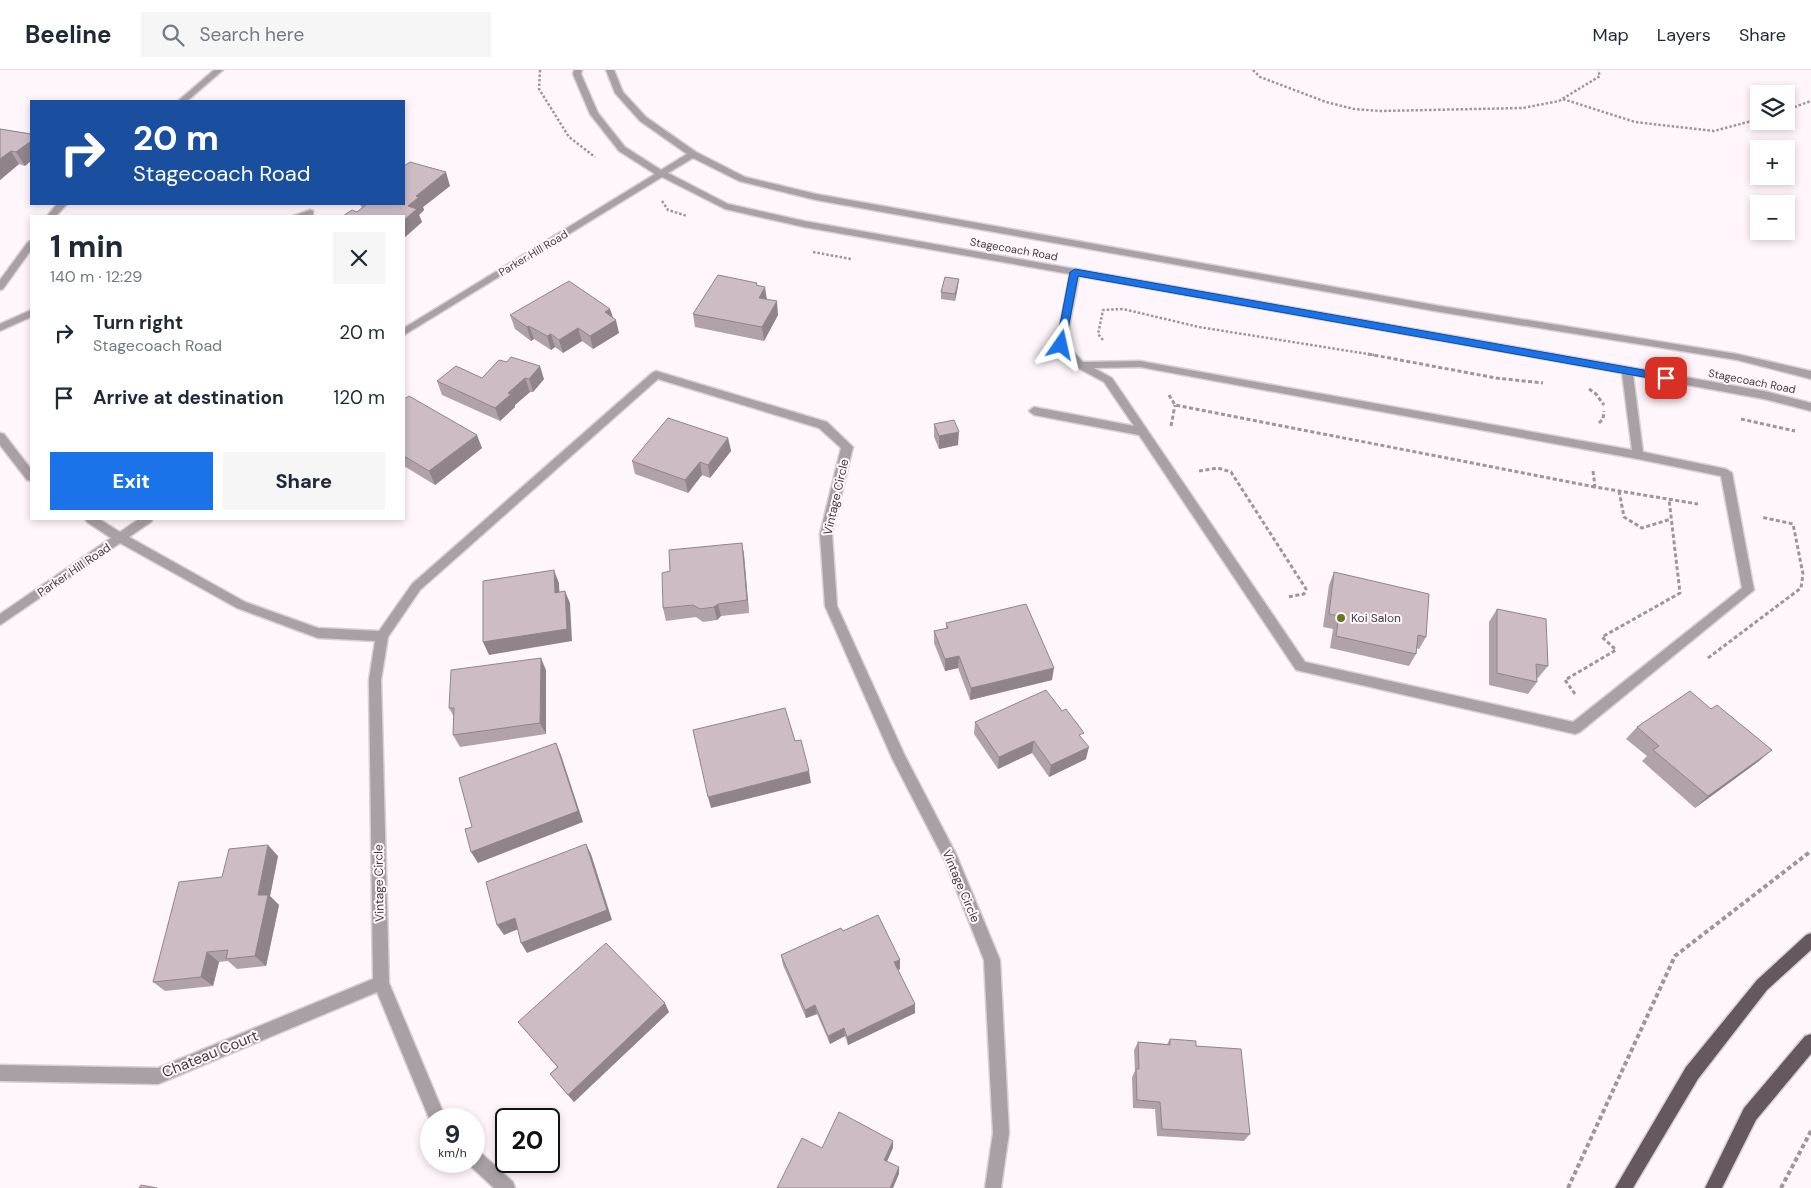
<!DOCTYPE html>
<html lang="en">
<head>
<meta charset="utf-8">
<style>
	body { margin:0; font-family:"DM Sans",sans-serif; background:#f6f6f7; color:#1f2937; height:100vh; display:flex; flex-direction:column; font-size:19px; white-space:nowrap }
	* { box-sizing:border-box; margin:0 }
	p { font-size:16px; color:#747a83 }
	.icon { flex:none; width:28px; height:28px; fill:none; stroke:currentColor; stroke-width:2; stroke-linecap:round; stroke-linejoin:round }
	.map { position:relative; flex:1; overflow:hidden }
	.side { position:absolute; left:30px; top:145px; width:375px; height:305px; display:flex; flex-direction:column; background:#fff; border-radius:0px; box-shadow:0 2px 8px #0003 }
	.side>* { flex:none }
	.top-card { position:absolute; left:30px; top:30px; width:375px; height:105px; border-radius:0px; box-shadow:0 2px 8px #0003; background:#1a4fa0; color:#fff; overflow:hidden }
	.buttons { position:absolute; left:1750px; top:15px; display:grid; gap:10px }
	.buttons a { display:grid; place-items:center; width:45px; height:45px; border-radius:0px; background:#fff; box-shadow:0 2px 8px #0003; font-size:25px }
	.speed { position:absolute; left:420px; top:1038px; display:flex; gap:10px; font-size:25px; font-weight:700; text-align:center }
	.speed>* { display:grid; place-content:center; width:65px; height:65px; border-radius:50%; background:#fff; box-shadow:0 2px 8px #0003; line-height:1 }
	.speed small { font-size:12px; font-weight:400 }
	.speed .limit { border:2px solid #111; border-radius:8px; background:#fff; color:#111 }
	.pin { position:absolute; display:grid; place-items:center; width:42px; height:42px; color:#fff; margin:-21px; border-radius:10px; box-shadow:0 2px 8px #0006 }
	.me { position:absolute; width:55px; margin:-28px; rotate:11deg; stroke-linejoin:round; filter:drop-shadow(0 0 4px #0008) }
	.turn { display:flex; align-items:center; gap:18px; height:105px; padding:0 20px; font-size:22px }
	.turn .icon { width:65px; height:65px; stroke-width:2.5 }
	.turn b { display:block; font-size:35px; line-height:42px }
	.round { display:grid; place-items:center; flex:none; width:52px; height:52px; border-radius:0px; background:#f6f6f7 }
	.summary { display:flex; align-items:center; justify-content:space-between; height:85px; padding:0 20px }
	h1 { font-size:30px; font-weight:800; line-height:38px }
	.button { display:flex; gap:10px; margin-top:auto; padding:10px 20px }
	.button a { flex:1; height:58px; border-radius:0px; background:#1a73e8; color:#fff; font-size:20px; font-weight:800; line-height:58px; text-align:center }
	.button a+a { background:#f6f6f7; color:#1f2937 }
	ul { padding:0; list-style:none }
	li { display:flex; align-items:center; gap:15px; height:65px; padding:0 20px }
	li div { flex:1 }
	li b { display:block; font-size:19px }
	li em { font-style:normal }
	header { display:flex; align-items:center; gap:30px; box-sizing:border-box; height:70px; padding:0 25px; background:#fff; border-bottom:1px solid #e0e1e3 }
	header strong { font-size:24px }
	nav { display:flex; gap:28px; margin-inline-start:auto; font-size:18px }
	.search { width:350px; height:45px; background:#f6f6f7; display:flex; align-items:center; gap:12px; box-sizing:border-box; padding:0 18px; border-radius:0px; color:#747a83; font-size:19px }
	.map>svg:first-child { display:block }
</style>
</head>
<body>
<header>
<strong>Beeline</strong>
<div class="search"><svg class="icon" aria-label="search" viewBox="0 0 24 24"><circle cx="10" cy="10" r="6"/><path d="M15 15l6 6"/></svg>Search here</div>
<nav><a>Map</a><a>Layers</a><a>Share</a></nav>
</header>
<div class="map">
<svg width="1811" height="1118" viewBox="0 0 1811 1118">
	<rect width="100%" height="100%" fill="#fef6fa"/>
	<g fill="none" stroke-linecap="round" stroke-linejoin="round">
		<g stroke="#d8d0d4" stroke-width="3">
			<path id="minor" d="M214,0H223L187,31H178Z
				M574,0H582L581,4L598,43L625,77L661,100L687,84L640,51L615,23L606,0H614L623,22L646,47L696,82L745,107L816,124L1440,236L1737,284L1811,301V309L1737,290L1440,242L816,130L739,111L693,88L668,103L728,134L804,151L1764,321L1811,333V341L1764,329L1633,305L1643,382L1726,399L1732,403L1754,520L1580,662L1575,664L1296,600L1139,365L1034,345L1029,341L1034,337L1134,356L1104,312L1076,297L1056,275L1070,204L804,157L725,139L662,107L404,265V258L655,104L619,81L590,44L573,4ZM1079,206L1622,303L1632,380L1140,291L1083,292L1066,274ZM1140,297L1638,389L1721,406L1742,518L1573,652L1305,592L1112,308L1094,298Z
				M57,134H67L56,146H47Z
				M310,140L313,141V145L293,146Z
				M31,171V180L3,219L0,220V210L28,172Z
				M31,240V247L0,261V254Z
				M656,301L827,352L853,377L832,464L837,536L905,686L956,784L1000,890L1009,1063L1001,1118H985L993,1063L984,890L945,791L892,688L825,536L820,464L841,378L819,358L658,309L420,520L388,567L381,610L389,913L446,1049H431V1053L377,922L158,1014L0,1011V995L158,998L373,909L369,610L375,571L318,568L237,538L120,473L0,555V544L111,468L87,452L85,449H99L120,462L139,449H153L151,452L129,467L245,532L318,558L379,561L412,514L652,303Z
				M0,363L4,364L31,399V411L27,410L0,375Z
				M474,1080L480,1082L513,1112L515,1118H494L468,1094L467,1091H474Z"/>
		</g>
		<g stroke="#d8d0d4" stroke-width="3">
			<path id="major" d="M1811,863V880L1767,920L1698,1009L1633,1118H1615L1686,997L1757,910L1806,865Z
				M1811,964V984L1756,1050L1722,1118H1705L1744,1038L1805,966Z"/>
		</g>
		<path stroke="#9e969a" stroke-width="2.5" stroke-dasharray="2.5 2" stroke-linecap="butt" d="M540,0L539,19L569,67L595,87
			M1253,0L1260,7L1326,32L1354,39L1380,41L1523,38L1559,31L1600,6L1598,0
			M1563,29L1635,52L1714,61L1759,49
			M1786,40L1811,31
			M662,131L668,140L687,146
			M813,182L851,189
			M1103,270L1098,264L1103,240L1123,239L1199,257L1374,285"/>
		<path stroke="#9e969a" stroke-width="3" stroke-dasharray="4 2.5" stroke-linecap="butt" d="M1368,284L1496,308L1543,313
			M1589,319L1596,324L1604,335
			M1169,325L1175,335L1595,417
			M1741,349L1795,361
			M1599,353L1603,349L1604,341
			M1171,356L1175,335
			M1199,401L1218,398L1231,402L1306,519L1304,524L1287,527
			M1593,401L1595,417L1698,434
			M1619,421L1624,447L1642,458L1671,449
			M1708,588L1801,518L1803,504L1793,454L1761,447
			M1575,624L1565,610L1616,580L1602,567L1680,523L1669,429"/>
		<path stroke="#9e969a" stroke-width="4" stroke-dasharray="4.5 3" stroke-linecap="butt" d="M1568,1118L1675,886L1811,781
			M1781,1118L1811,1061"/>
		<use href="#minor" fill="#a8a0a4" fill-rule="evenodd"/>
		<use href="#major" fill="#66585f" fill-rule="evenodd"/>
	</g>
	<path fill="#b1a2a9" d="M0,59L31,64L25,96L19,94L0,110Z
		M450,116L423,137L424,140L419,145L422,152L404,168V146H343L357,142L362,138L360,134H404Z
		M757,215L778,245L764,271L695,257L693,244Z
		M958,216L955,231L941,229V222Z
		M610,239L613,248L619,263L593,279L582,271L563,283L555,277L551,280L534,269L531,271L515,259L510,245Z
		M499,290L544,309L533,322H530L515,335V337L500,351L442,325L437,311L482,308Z
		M404,329L482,378L435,415L404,396Z
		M934,354L958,375L939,379L934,367Z
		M728,368L731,381L710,408L702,405L688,423L635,404L632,391Z
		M742,473L744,485L749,543L721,546L717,550L703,552L696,547L666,551L663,538L670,501Z
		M1334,502L1426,567L1419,579L1416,578V584L1409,596L1330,578L1333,559L1323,557L1329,515Z
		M1497,539L1548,596L1538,608H1537V612L1528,624L1489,615V552Z
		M946,553L1052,610L970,630L958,598L945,601L934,573V561L946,559Z
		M546,600V664L460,677L453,665L454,647L449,638Z
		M1711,639L1759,691L1695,738L1642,691L1647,686L1626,669L1637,657Z
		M975,652L1082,668L1086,689L1049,707L1032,683L998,699L974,664Z
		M278,786L270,826L279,835L266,896L237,899L228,891L219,892L213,916L165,921L153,912L222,807Z
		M843,861L900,890V899L898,900L915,934V943L848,975L845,966L830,974L817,944L806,948L783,895L781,885Z
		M669,942L574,1032L550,1004L557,997L518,952Z
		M1170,969L1196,976L1250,1064L1244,1071L1157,1066L1155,1039L1133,1038L1132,1007L1135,1001L1134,980L1138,972L1167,974Z"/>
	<path fill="#90848a" d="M31,71V91L25,96L16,82Z
		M11,81L19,94L0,110V89Z
		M446,102L450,116L423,137L424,140L419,145L422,152L404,168V150L408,136L416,126Z
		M959,209L958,216L955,231V224Z
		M765,217L767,230L759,228Z
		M777,231L778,245L764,271L762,257Z
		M610,239L614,251L616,250L619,263L593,279L590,266L605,242Z
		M529,256L534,269L531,271L527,257Z
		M578,258L582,271L563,283L559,270Z
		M551,264L555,277L551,280L547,266Z
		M540,296L544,309L533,322L529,309Z
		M525,308L530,322L515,335V337L500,351L495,338L508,323Z
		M959,362L958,375L939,379V366Z
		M477,365L482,378L435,415L429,401Z
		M728,368L731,381L710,408L708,395Z
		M700,392L702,405L688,423L685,410Z
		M742,473L744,485L749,543L747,530Z
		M554,500L559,513L560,535L555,523Z
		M565,521L570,533L572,571L489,585L483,572Z
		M718,534L721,546L717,550L714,537Z
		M959,586L958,598L945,601V589Z
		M541,588L546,600V664L540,653Z
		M1054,598L1052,610L970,630L971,618Z
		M1034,671L1032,683L998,699L999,687Z
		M556,673L561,685L583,752L478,793L471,782Z
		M1089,677L1086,689L1049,707L1051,695Z
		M1772,680L1759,691L1695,738L1708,726Z
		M809,701L811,713L711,738L708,727Z
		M586,774L591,784L612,850L527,883L521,873Z
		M268,775L278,786L270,826L279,835L266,896L255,886L258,825Z
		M515,848L521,858L504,865L497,855Z
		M207,882L219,892L213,916L201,907Z
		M900,890V899L895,901L894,892Z
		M665,933L669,942L574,1032L568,1025Z
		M915,934V943L848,975L847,967Z
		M815,935L817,944L806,948L805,940Z
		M844,958L845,966L830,974L828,966Z
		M893,1071V1078L885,1096L884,1090Z
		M899,1097V1104L893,1118H890Z"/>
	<path fill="#cebcc5" stroke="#90848a" d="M0,59L31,64V71L16,82L11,81L0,89Z
		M410,92L446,102L416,126L419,127L408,136L417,139L404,150V146H343L352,140L357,142L367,134H404V96Z
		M718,205L757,213L756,215L765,217L759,228L777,231L762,257L693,244Z
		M945,207L959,209L955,224L941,222Z
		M569,211L610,239L605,242L616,250L590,266L578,258L559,270L551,264L547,266L529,256L527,257L510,245Z
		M511,287L540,296L529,309L525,308L508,323L511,324L495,338L437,311L456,296L482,308L499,290L507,292Z
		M409,326L477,365L429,401L404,386V329Z
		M668,348L728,368L708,395L700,392L685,410L632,391Z
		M954,350L959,362L939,366L934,354Z
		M742,473L747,530L718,534L714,537L700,539L693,535L663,538L662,503L670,501L669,480Z
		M554,500L555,523L565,521L567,559L483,572V511Z
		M1334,502L1429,524L1426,567L1418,565L1416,584L1336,566L1339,546L1329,544Z
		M1026,534L1054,598L971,618L959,586L945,589L934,561L948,558L946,553Z
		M1497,539L1546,549L1548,596L1536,594L1537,612L1497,603Z
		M541,588L540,653L453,665L454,638H449L451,600Z
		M1046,620L1062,641L1066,639L1084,663L1079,665L1089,677L1051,695L1034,671L999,687L975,652Z
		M1690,621L1711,639L1717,635L1772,680L1708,726L1653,680L1659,676L1637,657Z
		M785,638L795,671L801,670L809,701L708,727L693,660Z
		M556,673L578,741L471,782L465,759L472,757L459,708Z
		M586,774L607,840L521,873L515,848L497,855L486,812Z
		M268,775L258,825H268L255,886L226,889L228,880L207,882L201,907L153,912L179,812L222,807L229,779Z
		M878,845L900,890L894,892L915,934L847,967L844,958L828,966L815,935L805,940L781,885L841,858L843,861Z
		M606,873L665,933L568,1025L550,1004L558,997L518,952Z
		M1170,969L1196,971V976L1241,979L1250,1064L1162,1059L1160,1032L1137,1030L1136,999H1139L1138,972L1170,975Z
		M839,1042L893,1071L884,1090L899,1097L890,1118H777L802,1068L822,1078Z
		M141,1115L157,1118H139Z"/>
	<path fill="#1a73e8" stroke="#114b97" d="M1075,199L1666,304L1671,308L1666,311L1078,206L1065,275L1061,278L1056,275L1070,202Z"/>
	<circle fill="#697623" stroke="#fef6fa" stroke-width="2" cx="1341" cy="548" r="5"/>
	<g text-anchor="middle" stroke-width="4" stroke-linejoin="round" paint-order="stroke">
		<g font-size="11" fill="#423a3e" stroke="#fef6fa">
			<text transform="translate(1014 179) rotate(10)" y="4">Stagecoach Road</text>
			<text transform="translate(533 183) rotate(-31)" y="4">Parker Hill Road</text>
			<text transform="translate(1752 311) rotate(11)" y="4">Stagecoach Road</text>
		</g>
		<g font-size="12" fill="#423a3e" stroke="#fef6fa">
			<text transform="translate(836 427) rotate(-77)" y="4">Vintage Circle</text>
			<text transform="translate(74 500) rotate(-34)" y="4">Parker Hill Road</text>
			<text transform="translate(379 813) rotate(-91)" y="4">Vintage Circle</text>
			<text transform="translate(961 816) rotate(67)" y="4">Vintage Circle</text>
		</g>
		<g font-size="12" fill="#423a3e" stroke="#fef6fa" text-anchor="start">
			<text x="1351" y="552">Koi Salon</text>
		</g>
		<g font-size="15" fill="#423a3e" stroke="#fef6fa">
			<text transform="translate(210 984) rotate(-22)" y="5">Chateau Court</text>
		</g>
	</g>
</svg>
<div class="buttons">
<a><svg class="icon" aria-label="layers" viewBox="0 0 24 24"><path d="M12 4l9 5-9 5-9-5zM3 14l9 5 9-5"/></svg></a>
<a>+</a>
<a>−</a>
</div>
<div class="speed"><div>9<small>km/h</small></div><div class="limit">20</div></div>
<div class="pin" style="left:1666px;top:308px;background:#d93025"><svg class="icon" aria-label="arrive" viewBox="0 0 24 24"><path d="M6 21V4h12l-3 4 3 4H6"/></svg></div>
<svg class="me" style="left:1061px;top:275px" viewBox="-20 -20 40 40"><path d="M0-17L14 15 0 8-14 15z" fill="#1a73e8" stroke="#fff" stroke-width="4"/></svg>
<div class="top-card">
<div class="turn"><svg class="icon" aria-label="right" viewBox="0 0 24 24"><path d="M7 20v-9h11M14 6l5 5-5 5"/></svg><div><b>20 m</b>Stagecoach Road</div></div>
</div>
<section class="side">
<div class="summary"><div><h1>1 min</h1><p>140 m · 12:29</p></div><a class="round"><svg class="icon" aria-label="close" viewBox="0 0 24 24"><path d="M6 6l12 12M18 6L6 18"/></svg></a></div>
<ul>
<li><svg class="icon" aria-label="right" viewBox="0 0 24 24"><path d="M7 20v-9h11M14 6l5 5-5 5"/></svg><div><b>Turn right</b><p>Stagecoach Road</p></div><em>20 m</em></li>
<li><svg class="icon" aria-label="arrive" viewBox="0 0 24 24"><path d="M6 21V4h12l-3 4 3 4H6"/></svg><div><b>Arrive at destination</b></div><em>120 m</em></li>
</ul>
<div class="button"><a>Exit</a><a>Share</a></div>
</section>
</div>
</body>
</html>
